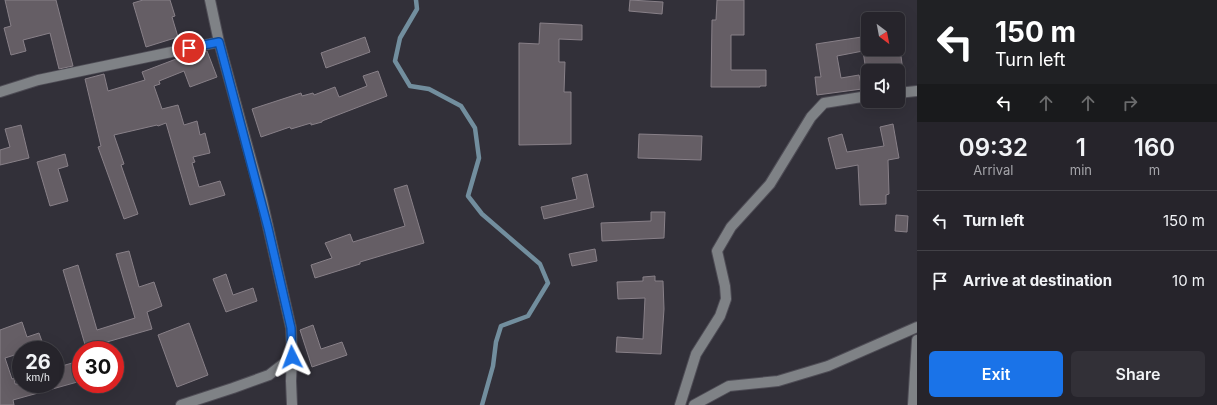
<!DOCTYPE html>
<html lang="en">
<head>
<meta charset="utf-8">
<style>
	body { margin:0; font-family:Inter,sans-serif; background:#323037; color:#f1f3f6; height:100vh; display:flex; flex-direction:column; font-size:15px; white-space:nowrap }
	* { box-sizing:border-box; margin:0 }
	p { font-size:13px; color:#a4a4a9 }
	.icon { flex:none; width:22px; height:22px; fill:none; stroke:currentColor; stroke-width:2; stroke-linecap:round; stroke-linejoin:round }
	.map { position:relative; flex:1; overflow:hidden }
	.sheet { display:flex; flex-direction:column; background:#26242b; width:300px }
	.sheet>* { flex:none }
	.guide { background:#202124; color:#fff; overflow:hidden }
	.needle { width:26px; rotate:148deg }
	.fabs { position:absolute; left:861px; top:12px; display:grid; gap:8px }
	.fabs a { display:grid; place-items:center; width:44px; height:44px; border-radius:6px; background:#26242b; box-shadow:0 4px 16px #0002,0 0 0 1px #424147; font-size:20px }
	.speed { position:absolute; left:12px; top:341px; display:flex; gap:8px; font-size:20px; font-weight:700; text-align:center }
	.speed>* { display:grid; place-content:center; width:52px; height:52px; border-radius:50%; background:#26242b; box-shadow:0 4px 16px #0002,0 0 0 1px #424147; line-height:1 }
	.speed small { font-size:10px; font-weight:400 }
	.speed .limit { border:6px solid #d22; background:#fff; color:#111 }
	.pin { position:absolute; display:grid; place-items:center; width:34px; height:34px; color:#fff; margin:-17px; border:2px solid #fff; border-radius:50%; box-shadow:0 1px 4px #0007 }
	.me { position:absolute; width:44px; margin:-22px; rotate:357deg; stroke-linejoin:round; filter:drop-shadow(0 0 3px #0008) }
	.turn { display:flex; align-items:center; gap:14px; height:84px; padding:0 12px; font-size:18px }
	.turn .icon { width:52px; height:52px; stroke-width:2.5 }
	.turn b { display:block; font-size:28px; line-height:34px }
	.lanes { display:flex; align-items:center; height:38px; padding:0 12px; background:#0003; justify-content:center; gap:20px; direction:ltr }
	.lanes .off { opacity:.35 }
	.eta { display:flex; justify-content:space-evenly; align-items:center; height:68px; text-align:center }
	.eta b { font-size:24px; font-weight:600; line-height:28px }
	.button { display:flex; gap:8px; margin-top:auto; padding:8px 12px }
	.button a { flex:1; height:46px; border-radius:6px; background:#1a73e8; color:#fff; font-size:16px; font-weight:600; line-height:46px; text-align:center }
	.button a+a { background:#323037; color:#f1f3f6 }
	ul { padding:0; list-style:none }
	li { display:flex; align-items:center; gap:12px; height:60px; padding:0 12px; border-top:1px solid #424147 }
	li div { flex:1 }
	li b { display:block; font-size:15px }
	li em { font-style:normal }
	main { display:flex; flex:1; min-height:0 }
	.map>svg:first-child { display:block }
</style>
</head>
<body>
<main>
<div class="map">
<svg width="917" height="405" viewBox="0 0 917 405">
	<rect width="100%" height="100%" fill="#323039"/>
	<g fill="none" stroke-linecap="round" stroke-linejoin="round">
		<path stroke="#728e9e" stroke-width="4.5" d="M416,0L417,9L400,38L395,61L410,86L429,89L461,106L475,128L479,158L468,196L482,214L540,264L548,283L528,316L501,326L496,342L493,366L482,405"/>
	</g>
	<path fill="#655e65" stroke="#888088" d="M5,0H56L73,66L59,69L50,33L23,40L26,51L11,55L4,28L11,26Z
		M143,0H170L175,16L172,17L178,37L146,47L133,3Z
		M630,0L663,2L662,14L629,11Z
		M717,0H744V35H731V70H766V86H760V87H711L712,20H716Z
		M540,23L582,25V40L559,39V62H565L564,92H571V144L519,145V43L539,44Z
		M868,36V49H900L903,71H866L863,51L837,56L841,78L859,75L862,89L817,95L815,77H821L816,44Z
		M365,37L370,52L326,68L321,53Z
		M207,51L217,77L190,87L184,71L159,81L160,84L154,86L162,109L178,105L184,125L197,121L200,135L205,133L210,153L193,157L195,162L192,163L199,187L220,181L225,195L190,205L166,123L158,126L157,125L114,135L124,164L121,165L138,214L124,219L98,147L101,146L85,79L104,74L108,91L145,80L142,72L184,56Z
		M378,71L387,96L322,121V122L311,125V123L291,129L290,127L261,137L252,109L301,93L302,96L313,93L314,95L335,87L339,97L367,86L363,76Z
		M893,124L899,158L888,160L889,194L886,195V204L860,205L858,165L836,169L828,138L842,134L847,152L884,146L880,127Z
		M21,125L29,158L0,165V150L10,147L5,129Z
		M639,134L702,136L701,160L638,158Z
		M65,154L68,166L58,169L68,201L50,206L37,162Z
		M587,174L594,207L544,219L541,207L577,199L572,178Z
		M407,185L424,243L360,262V264L315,278L311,265L332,258L325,243L350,234L353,242L405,226L394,189Z
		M651,212H665L664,238L602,241L601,223L651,221Z
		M896,215L908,216L907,232L895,231Z
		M595,249L597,261L572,266L569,254Z
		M129,251L139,287L154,282L162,306L147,312L152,329L86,348L63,270L78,265L97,330L135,318L116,254Z
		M226,274L233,295L253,288L257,301L226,312L213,279Z
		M655,276V281H663L664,309L661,354L616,352L617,337L643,339L645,298L618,299L617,282L643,281V277Z
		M22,322L27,337L39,333L45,350H21V353L5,358L12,379L14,378L15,384H55V368L79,361L81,370V381L13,400L14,405H0V330Z
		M189,323L208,375L177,387L158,335Z
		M313,325L321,349L342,342L347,355L312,367L300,330Z"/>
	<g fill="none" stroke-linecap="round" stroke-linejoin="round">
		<g stroke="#4e4c55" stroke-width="12">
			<path id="minor" d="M0,92L38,80L219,42
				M898,93L917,91
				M181,405L233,388L269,375L292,357L291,328L278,271L262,200L219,42L210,0
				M292,405L291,381L292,357
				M680,405L696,354L720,316L726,299L725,286L717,251L731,227L770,184L811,117L824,103L868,96
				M694,405L729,386L778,381L828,366L917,327
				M913,405L917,340"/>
		</g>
		<use href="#minor" stroke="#7f8286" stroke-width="10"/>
	</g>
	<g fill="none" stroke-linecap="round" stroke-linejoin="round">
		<g stroke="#114b97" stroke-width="10">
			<path id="route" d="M189,48L219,42L268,228L291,328L292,357"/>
		</g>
		<use href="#route" stroke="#1a73e8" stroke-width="7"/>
	</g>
</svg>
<div class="fabs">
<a><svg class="needle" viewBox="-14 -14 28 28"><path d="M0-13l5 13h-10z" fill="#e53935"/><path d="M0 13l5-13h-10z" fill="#a4a4a9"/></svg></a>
<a><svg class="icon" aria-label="sound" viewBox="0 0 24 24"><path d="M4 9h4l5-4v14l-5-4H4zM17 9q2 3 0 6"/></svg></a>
</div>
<div class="speed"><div>26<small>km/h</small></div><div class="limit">30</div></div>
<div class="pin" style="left:189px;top:48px;background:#d93025"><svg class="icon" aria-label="arrive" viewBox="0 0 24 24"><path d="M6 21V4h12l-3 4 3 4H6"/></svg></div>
<svg class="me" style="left:292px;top:357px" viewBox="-20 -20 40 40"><path d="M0-17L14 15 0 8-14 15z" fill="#1a73e8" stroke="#fff" stroke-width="4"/></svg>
</div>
<section class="sheet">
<div class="guide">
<div class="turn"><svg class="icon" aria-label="left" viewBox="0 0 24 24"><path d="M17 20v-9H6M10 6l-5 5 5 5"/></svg><div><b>150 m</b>Turn left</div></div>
<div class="lanes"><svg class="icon" aria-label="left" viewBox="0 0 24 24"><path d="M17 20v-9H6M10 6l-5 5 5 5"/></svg><svg class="icon off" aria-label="ahead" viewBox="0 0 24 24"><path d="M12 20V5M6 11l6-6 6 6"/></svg><svg class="icon off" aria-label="ahead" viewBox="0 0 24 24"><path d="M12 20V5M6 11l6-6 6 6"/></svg><svg class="icon off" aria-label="right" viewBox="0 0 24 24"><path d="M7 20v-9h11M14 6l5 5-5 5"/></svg></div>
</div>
<div class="eta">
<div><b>09:32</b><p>Arrival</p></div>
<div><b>1</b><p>min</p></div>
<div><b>160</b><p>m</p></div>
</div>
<ul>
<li><svg class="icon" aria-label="left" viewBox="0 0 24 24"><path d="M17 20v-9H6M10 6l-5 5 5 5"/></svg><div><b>Turn left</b></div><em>150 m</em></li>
<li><svg class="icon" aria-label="arrive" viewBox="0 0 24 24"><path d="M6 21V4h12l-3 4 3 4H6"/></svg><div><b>Arrive at destination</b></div><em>10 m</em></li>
</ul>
<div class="button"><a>Exit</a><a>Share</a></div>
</section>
</main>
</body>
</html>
